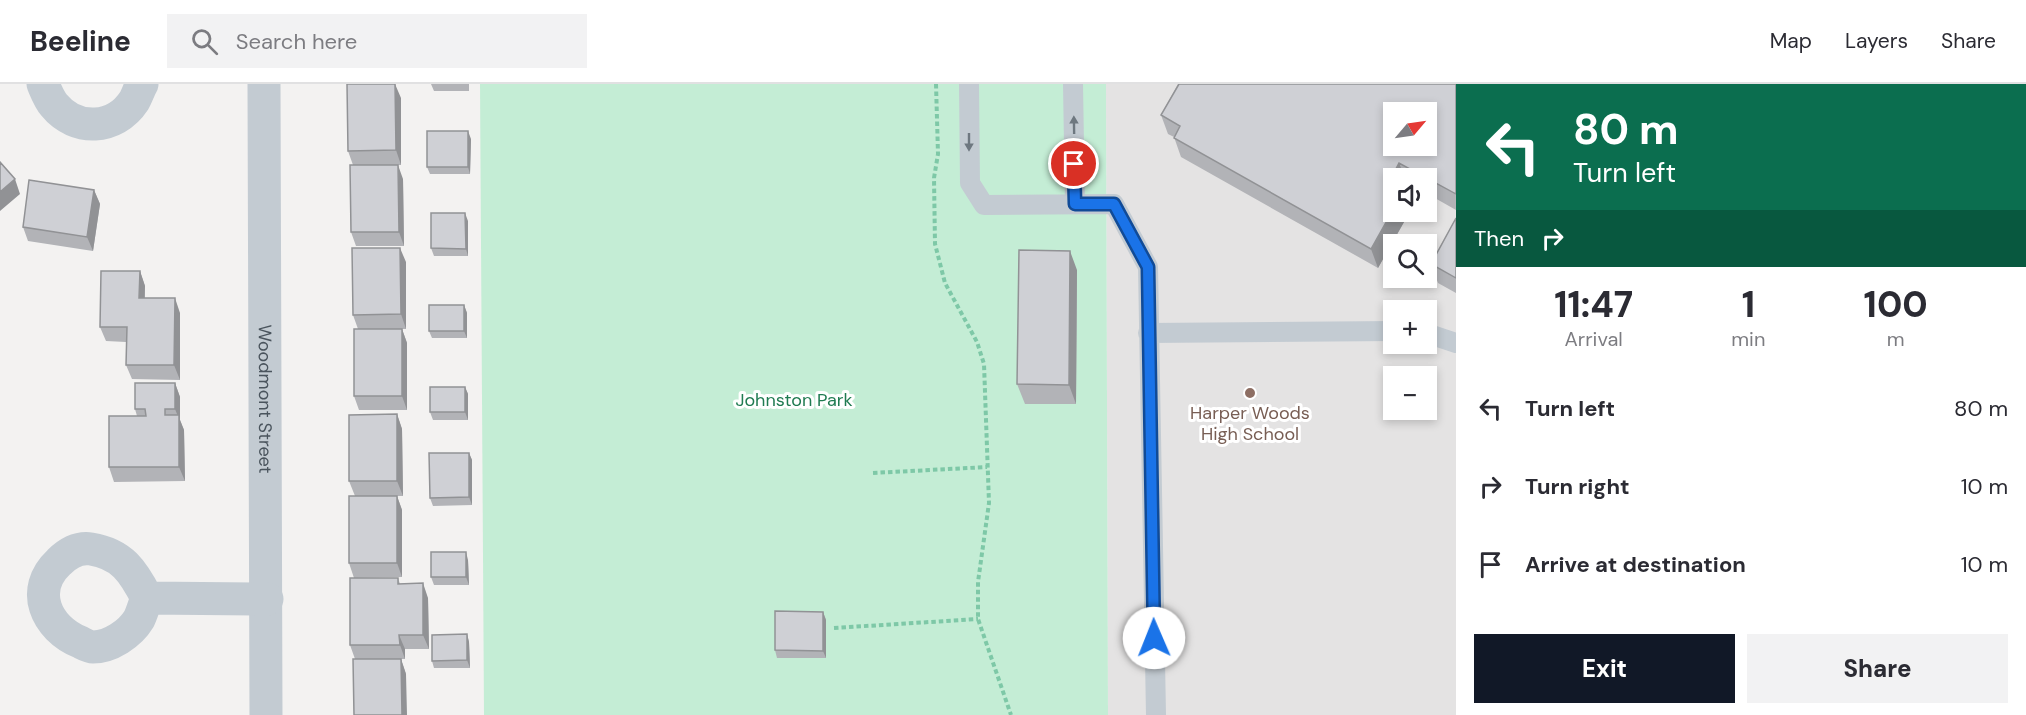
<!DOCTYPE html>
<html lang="en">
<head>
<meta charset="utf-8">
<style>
	body { margin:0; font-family:"DM Sans",sans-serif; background:#f2f2f3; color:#2b2b33; height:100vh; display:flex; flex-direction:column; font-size:22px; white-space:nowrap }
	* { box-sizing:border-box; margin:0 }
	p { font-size:20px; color:#7c7c81 }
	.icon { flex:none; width:33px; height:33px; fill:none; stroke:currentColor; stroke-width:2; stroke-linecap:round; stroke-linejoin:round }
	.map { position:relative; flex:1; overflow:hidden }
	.details { display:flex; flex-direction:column; background:#fff; width:570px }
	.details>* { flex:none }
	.guide { background:#0b6e4f; color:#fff; overflow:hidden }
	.needle { width:39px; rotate:61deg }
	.tools { position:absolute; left:1383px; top:18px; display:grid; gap:12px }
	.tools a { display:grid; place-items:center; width:54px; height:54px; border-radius:0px; background:#fff; box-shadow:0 3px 9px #0003; font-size:30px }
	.pin { position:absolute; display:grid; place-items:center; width:51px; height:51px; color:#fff; margin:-26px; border:3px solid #fff; border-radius:50%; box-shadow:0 2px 6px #0007 }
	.me { position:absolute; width:66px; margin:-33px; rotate:359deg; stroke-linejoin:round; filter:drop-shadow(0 0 4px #0008) }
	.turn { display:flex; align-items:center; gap:21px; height:126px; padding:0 18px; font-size:27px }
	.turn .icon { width:78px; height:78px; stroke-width:2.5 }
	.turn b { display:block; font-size:42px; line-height:51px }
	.then { display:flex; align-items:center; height:57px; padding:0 18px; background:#0003; gap:12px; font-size:22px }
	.eta { display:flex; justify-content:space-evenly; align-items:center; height:102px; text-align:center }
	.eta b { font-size:36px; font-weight:800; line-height:42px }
	.primary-button { display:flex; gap:12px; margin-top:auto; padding:12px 18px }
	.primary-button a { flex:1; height:69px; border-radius:0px; background:#111827; color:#fff; font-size:24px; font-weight:800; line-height:69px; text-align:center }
	.primary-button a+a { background:#f2f2f3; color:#2b2b33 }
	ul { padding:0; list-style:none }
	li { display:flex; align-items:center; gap:18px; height:78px; padding:0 18px }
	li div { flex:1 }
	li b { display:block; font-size:22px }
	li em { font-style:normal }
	header { display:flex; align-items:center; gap:36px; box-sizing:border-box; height:84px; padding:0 30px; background:#fff; border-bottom:2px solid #e1e1e2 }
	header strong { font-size:28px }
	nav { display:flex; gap:33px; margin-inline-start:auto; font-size:21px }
	.search { width:420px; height:54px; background:#f2f2f3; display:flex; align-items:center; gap:15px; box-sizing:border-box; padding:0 21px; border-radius:0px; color:#7c7c81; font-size:22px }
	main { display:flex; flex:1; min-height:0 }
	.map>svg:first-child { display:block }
</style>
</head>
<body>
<header>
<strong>Beeline</strong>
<div class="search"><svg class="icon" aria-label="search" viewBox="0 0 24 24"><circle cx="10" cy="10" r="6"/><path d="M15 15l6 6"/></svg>Search here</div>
<nav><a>Map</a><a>Layers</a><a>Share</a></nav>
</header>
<main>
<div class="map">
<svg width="1456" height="631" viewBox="0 0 1456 631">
	<rect width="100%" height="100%" fill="#f3f2f1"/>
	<path fill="#e4e3e3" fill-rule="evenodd" d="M1106,0H1456V631H1108ZM1394,28H1426V62H1394ZM1394,94H1426V128H1394ZM1394,160H1426V194H1394ZM1394,226H1426V260H1394ZM1394,292H1426V326H1394Z"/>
	<path fill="#c4edd5" d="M480,0H1106L1108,631H484Z"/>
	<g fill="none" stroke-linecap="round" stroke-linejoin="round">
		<path stroke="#7ec8a7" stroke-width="4" stroke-dasharray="4.5 3" stroke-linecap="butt" d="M936,0L938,70L934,94L935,160L945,199L977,258L984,280L989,419L978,498V535L1011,631
			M873,389L987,383
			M834,544L978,535"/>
		<path stroke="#c3cbd2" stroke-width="20" d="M969,0L970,99L984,121L1114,120L1148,183L1156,631
			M1073,0L1075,120
			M1148,249L1394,247
			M1426,249L1456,259"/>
		<g stroke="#c3cbd2" stroke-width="33">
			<path d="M43,0C46,7 49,15 54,21C76,48 115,46 134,17C137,12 139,5 142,0"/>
			<path id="s1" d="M264,0L266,631"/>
			<path d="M147,514C144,521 142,529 139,535C130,550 110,563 93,563C89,563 84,560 80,558C46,544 29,506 59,478C68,469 78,463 91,465C122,470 133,487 147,514L267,515"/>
		</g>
	</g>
	<path fill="#b2b3b7" d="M431,0H469V7H434Z
		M1178,0H1456V126L1426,109V94H1394V128L1408,131L1378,184L1181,73L1174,53L1168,50L1161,31Z
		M401,14V81H353L348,67Z
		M471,55L470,90H430L427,83Z
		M403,95L404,162H356L351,148Z
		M94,106L100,120L93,167L28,157L23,143Z
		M1456,134V209L1438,199L1431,180Z
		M468,137V172H434L431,164Z
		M406,178V245H358L353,231Z
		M1077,186L1076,320H1025L1017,300Z
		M140,187L145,202V214L180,229V296L132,295L126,281V258L106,257L100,243Z
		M464,221L467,229V254H432L429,247Z
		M402,245L407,259V326H359L354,312Z
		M175,299L180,313V336L184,346L185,397L114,398L109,383L137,332L135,325Z
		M465,303L468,310V336H433L430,328Z
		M397,330L402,345L403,412H355L349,397Z
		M469,369L472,376V421L433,422L430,414Z
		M397,412L402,426V493L354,494L349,479Z
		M468,476L469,501H434L431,493Z
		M398,494L400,500L428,514L429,565H405V575H401L406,590L355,575L350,561Z
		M823,528L826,536V574H777L775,566Z
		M467,550L469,558L470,584H434L432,577Z"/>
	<path fill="#919295" d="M395,0L401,14V81L396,66Z
		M468,47L471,55L470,90L468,83Z
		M1399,79L1405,94H1394V122L1386,104Z
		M398,81L403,95L404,162L399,148Z
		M15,95L20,110L0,127V108Z
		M94,106L100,120L93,167L87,153Z
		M1394,124V128H1406L1408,131L1378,184L1371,165Z
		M465,129L468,137V172L466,165Z
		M400,164L406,178V245L401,230Z
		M1070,167L1077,186L1076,320L1069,301Z
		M140,187L145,202L144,228L139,214Z
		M175,214L180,229V296L174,281Z
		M464,221L467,229V254L464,247Z
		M402,245L407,259V326L402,312Z
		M175,299L180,313V336L184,346L185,397L179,383V335L175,325Z
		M465,303L468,310V336L465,328Z
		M397,330L402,345L403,412L397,397Z
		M469,369L472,376V421L469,413Z
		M397,412L402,426V493L397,479Z
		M466,468L468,476L469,501L466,493Z
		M423,499L428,514L429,565L423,551Z
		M823,528L826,536V574L823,567Z
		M467,550L469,558L470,584L467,576Z
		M399,551L405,565V575L400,561Z
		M401,575L406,590L407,631H402Z"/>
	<path fill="#cfd0d5" stroke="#919295" stroke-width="1.5" fill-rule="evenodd" d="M347,0H395L396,66L348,67Z
		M1179,0H1456V110L1399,79L1386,104L1394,108V124L1371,165L1174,54L1180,42L1161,31ZM1394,28H1426V62H1394Z
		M427,47H468V83H427Z
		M0,78L15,95L0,108Z
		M350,81H398L399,148H351Z
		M29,96L94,106L87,153L23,143Z
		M431,129H465L466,165L431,164Z
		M1456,134V194L1431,180Z
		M352,164H400L401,230L353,231Z
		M1019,166L1070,167L1069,301L1017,300Z
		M101,187H140L139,214H175L174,281H126L127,243H100Z
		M429,221H464V247H429Z
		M354,245H402V312H354Z
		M135,299H175V325H165V331H179V383H109V332H146L145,325H135Z
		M430,303H465V328H430Z
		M397,330V397H349V331Z
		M429,369H469V413L430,414Z
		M349,412H397V479H349Z
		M431,468H466V493H431Z
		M350,494H398V500L423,499V551H399L400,561H350Z
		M775,527L823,528V567L775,566Z
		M467,550V576L432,577V551Z
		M353,575H401L402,631H354Z"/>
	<defs><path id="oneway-solid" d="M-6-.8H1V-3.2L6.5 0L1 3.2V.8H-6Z" transform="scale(1.5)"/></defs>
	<g fill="#6e7880">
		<use href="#oneway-solid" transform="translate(1074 41) rotate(-91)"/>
		<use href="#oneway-solid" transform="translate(969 58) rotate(90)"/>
	</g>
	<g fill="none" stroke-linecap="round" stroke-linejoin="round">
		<g stroke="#114b97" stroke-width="15">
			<path id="route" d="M1074,80L1075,120H1114L1148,183L1154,554"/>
		</g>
		<use href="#route" stroke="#1a73e8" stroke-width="10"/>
	</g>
	<circle fill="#8d6e63" stroke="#fff" stroke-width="2" cx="1250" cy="309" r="6"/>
	<g text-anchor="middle" stroke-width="6" stroke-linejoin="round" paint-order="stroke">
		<g font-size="18" fill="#4a545d" stroke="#fff">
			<text dy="6" stroke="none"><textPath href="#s1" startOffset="315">Woodmont Street</textPath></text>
		</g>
		<g font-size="18" fill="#1f7b51" stroke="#fff">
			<text x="794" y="322">Johnston Park</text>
		</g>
		<g font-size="18" fill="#785e54" stroke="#fff">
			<text x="1250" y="335">Harper Woods<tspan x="1250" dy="21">High School</tspan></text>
		</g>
	</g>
</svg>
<div class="tools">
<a><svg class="needle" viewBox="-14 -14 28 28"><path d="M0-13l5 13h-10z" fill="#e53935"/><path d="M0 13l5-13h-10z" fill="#7c7c81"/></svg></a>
<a><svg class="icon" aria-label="sound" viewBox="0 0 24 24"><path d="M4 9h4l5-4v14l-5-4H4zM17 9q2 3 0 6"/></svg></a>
<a><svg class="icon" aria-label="search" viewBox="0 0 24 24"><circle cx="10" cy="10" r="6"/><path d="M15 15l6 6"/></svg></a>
<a>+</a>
<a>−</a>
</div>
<div class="pin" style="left:1074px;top:80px;background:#d93025"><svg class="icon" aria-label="arrive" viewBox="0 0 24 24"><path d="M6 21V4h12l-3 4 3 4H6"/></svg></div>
<svg class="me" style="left:1154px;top:554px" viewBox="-20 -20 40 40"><circle r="19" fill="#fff"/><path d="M0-13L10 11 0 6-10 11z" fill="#1a73e8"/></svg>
</div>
<section class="details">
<div class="guide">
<div class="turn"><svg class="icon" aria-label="left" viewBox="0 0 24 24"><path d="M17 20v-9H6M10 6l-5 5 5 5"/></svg><div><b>80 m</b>Turn left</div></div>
<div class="then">Then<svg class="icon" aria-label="right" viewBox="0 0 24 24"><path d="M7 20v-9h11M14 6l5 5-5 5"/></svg></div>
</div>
<div class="eta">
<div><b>11:47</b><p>Arrival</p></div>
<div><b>1</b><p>min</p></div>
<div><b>100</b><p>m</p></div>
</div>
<ul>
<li><svg class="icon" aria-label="left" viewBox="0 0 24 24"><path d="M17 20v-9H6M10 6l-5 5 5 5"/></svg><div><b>Turn left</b></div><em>80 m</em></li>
<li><svg class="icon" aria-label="right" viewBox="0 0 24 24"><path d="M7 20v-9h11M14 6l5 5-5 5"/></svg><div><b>Turn right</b></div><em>10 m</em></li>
<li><svg class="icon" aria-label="arrive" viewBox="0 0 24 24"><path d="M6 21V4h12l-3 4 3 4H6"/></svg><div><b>Arrive at destination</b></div><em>10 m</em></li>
</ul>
<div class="primary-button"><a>Exit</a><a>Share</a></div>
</section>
</main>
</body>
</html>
